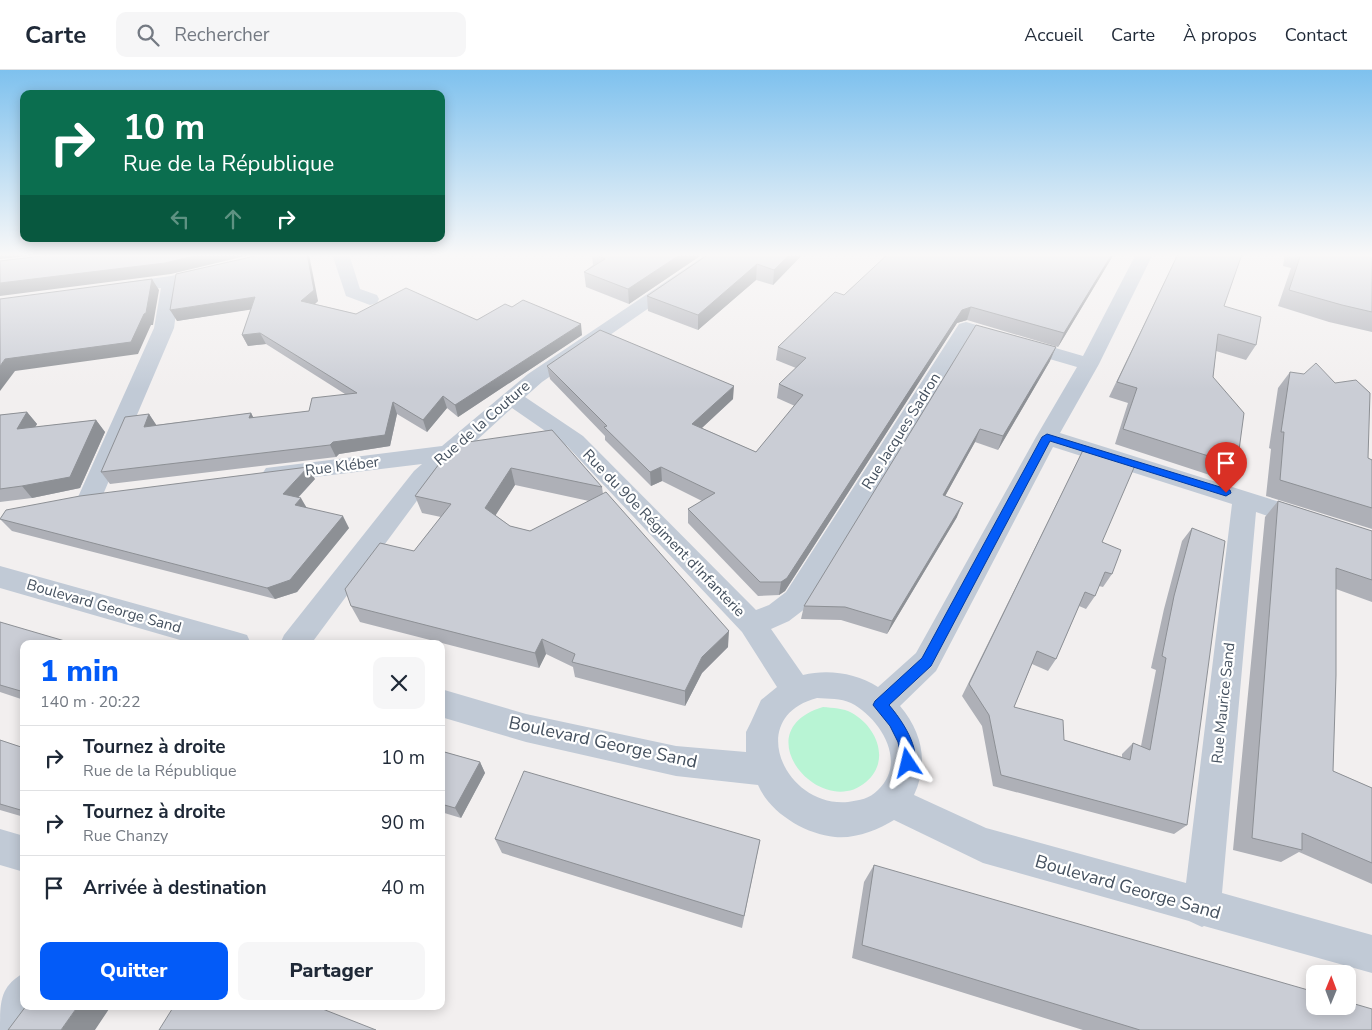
<!DOCTYPE html>
<html lang="fr">
<head>
<meta charset="utf-8">
<style>
	body { margin:0; font-family:"Nunito Sans",sans-serif; background:#f6f6f7; color:#1f2937; height:100vh; display:flex; flex-direction:column; font-size:19px; white-space:nowrap }
	* { box-sizing:border-box; margin:0 }
	p { font-size:16px; color:#747a83 }
	.icon { flex:none; width:28px; height:28px; fill:none; stroke:currentColor; stroke-width:2; stroke-linecap:round; stroke-linejoin:round }
	.map { position:relative; flex:1; overflow:hidden }
	.drawer { position:absolute; left:20px; top:570px; width:425px; height:370px; display:flex; flex-direction:column; background:#fff; border-radius:10px; box-shadow:0 2px 12px #0003 }
	.drawer>* { flex:none }
	.guide { position:absolute; left:20px; top:20px; width:425px; height:152px; border-radius:10px; box-shadow:0 2px 12px #0003; background:#0b6e4f; color:#fff; overflow:hidden }
	.needle { width:32px; rotate:1deg }
	.controls { position:absolute; left:1306px; top:895px; display:grid; gap:10px }
	.controls a { display:grid; place-items:center; width:50px; height:50px; border-radius:10px; background:#fff; box-shadow:0 2px 12px #0003; font-size:25px }
	.pin { position:absolute; display:grid; place-items:center; width:42px; height:42px; color:#fff; margin:-51px -21px; border-radius:50% 50% 50% 0; rotate:-45deg; box-shadow:0 0 5px #0007 }
	.pin .icon { rotate:45deg }
	.me { position:absolute; width:55px; margin:-28px; rotate:350deg; stroke-linejoin:round; filter:drop-shadow(0 0 4px #0008) }
	.turn { display:flex; align-items:center; gap:18px; height:105px; padding:0 20px; font-size:22px }
	.turn .icon { width:65px; height:65px; stroke-width:2.5 }
	.turn b { display:block; font-size:35px; line-height:42px }
	.lanes { display:flex; align-items:center; height:48px; padding:0 20px; background:#0003; justify-content:center; gap:25px; direction:ltr }
	.lanes .off { opacity:.35 }
	.round { display:grid; place-items:center; flex:none; width:52px; height:52px; border-radius:10px; background:#f6f6f7 }
	.headline { display:flex; align-items:center; justify-content:space-between; height:85px; padding:0 20px }
	h1 { font-size:30px; font-weight:800; line-height:38px; color:#035bf8 }
	.cta { display:flex; gap:10px; margin-top:auto; padding:10px 20px }
	.cta a { flex:1; height:58px; border-radius:10px; background:#035bf8; color:#fff; font-size:20px; font-weight:800; line-height:58px; text-align:center }
	.cta a+a { background:#f6f6f7; color:#1f2937 }
	ul { padding:0; list-style:none }
	li { display:flex; align-items:center; gap:15px; height:65px; padding:0 20px; border-top:1px solid #e0e1e3 }
	li div { flex:1 }
	li b { display:block; font-size:19px }
	li em { font-style:normal }
	header { display:flex; align-items:center; gap:30px; box-sizing:border-box; height:70px; padding:0 25px; background:#fff; border-bottom:1px solid #e0e1e3 }
	header strong { font-size:24px }
	nav { display:flex; gap:28px; margin-inline-start:auto; font-size:18px }
	.search { width:350px; height:45px; background:#f6f6f7; display:flex; align-items:center; gap:12px; box-sizing:border-box; padding:0 18px; border-radius:10px; color:#747a83; font-size:19px }
	.map>svg:first-child { display:block }
</style>
</head>
<body>
<header>
<strong>Carte</strong>
<div class="search"><svg class="icon" aria-label="search" viewBox="0 0 24 24"><circle cx="10" cy="10" r="6"/><path d="M15 15l6 6"/></svg>Rechercher</div>
<nav><a>Accueil</a><a>Carte</a><a>À propos</a><a>Contact</a></nav>
</header>
<div class="map">
<svg width="1372" height="960" viewBox="0 0 1372 960">
	<rect width="100%" height="100%" fill="#f2efef"/>
	<path fill="#b8f4d4" d="M823,637C833,638 843,638 852,643C877,657 891,691 866,712C821,751 743,661 823,637Z"/>
	<g fill="none" stroke-linecap="round" stroke-linejoin="round">
		<path fill="#c1cad6" fill-rule="evenodd" d="M332,184H349L360,219L377,225L379,229L377,233L370,235L346,226Z
			M707,184H727L542,312L525,327L583,366L756,540L769,535L786,522L959,254L966,252L973,254L1083,286L1136,184H1153L1099,294L1060,363L1372,461V481L1256,442L1222,823L1372,865V903L1204,856L1202,857L1189,851L983,793L894,750C878,760 855,769 835,767C805,764 770,743 758,715L676,706L526,672L441,647V619L526,644L676,676L746,682V662L751,652L761,630L777,617L742,562L567,376L512,338L430,413L311,574H280L284,565L414,401L422,394L274,412L266,410L262,404L266,398L442,376L528,304ZM971,266L1077,297L1036,367L916,583L878,617C856,603 828,599 803,605L771,559L789,551L806,538ZM1053,377L1232,434L1186,813L986,758L914,725C929,693 922,662 900,636L936,601ZM817,628C828,629 841,628 851,633C880,648 908,692 878,720C869,729 860,730 848,732C785,738 744,647 817,628Z
			M209,197L215,198L218,202L215,206L180,214L174,258L102,427L99,433L90,436L81,433L78,427L154,258L161,218L120,223L114,222L111,218L114,214L120,213L171,206Z
			M0,496L237,562L247,565L251,574H194L0,518Z
			M0,759L24,766V802L0,795Z
			M24,903V936L38,937L21,960H0C0,932 0,916 24,903Z"/>
	</g>
	<path fill="#aeb0b7" fill-rule="evenodd" d="M264,184L318,231L315,234L356,244L477,250L582,265L458,347L447,338L427,362L397,344L390,376L339,384L336,387L110,414L101,402L149,344L156,355L251,343L253,348L309,341L345,324L266,274L248,276L242,265L251,239L177,251Z
		M592,184H703L629,234L586,217L584,202L593,195Z
		M709,184H803L773,215L756,210L698,260L648,241L647,226Z
		M881,184H1114L1058,277L967,250L957,253L785,521L779,525L758,526L688,453V439L702,431L662,411L651,416L605,370V366L550,309L547,296L733,329L702,358L756,382L795,336L777,328L779,314L796,298L776,290L778,277L844,225L887,186Z
		M1178,184H1242L1224,236L1256,275L1246,290L1216,281L1213,307L1237,395L1225,410L1115,374L1128,333L1109,327Z
		M1285,184H1372V262L1329,252L1278,236L1291,198L1283,196Z
		M976,255L1050,291L998,380L975,372L945,426L957,447L887,564L841,550L801,549L804,536Z
		M1290,302L1368,388L1372,390V459L1266,426L1271,379L1269,378L1278,318Z
		M27,342L37,354L35,357L96,350L105,362L80,418L32,428L0,432V345Z
		M454,374L602,417L603,424L728,577L702,603L685,636L575,607L573,597L546,584L539,598L360,552L351,536L414,481L441,447L422,443L415,426ZM515,415L589,431L530,461L510,456L495,445Z
		M1085,376L1102,472L1112,504L1103,517L1099,516L1095,526L1086,539L1079,536L1056,589L1048,601L1032,594L1014,637L1064,670L1122,687V684L1133,673L1141,676L1156,600L1151,598L1164,539L1182,471L1192,458L1187,755L1174,764L993,716L982,656L962,626Z
		M315,409L298,428L306,437L349,458L297,522L275,529L12,461L0,449Z
		M1278,431L1372,461V532L1336,519L1333,701L1372,718V814L1299,782L1281,792L1233,780L1265,447Z
		M0,552L24,574V630L0,622Z
		M0,670L24,678V747L0,740Z
		M441,681L480,692L485,703L461,748L441,742Z
		M495,769L760,770L742,858L502,783Z
		M874,795L1372,960H1083L852,888L864,812Z"/>
	<path fill="#8d9095" d="M0,184H47L0,189Z
		M202,184H254L171,204L0,226V213Z
		M307,184H309L318,231L306,242L301,231Z
		M681,184H703L629,234L628,219Z
		M790,184H803L773,215L774,200Z
		M1112,184H1114L1058,277L1064,263Z
		M757,194L756,210L698,260V245Z
		M152,209L159,220L153,255H151L138,284L15,301L0,321V296L5,289Z
		M255,227L260,238L177,251L170,240Z
		M971,237L967,250L957,253L785,521L779,525L781,512L962,240Z
		M581,254L582,265L458,347L455,335Z
		M260,263L266,274L248,276L242,265Z
		M1056,277L1050,291L998,380L1003,366Z
		M734,316L733,329L692,367V354Z
		M443,326L447,338L427,362L423,350Z
		M393,332L397,344L390,376L339,384L336,387L330,375L333,372Z
		M27,342L37,354L27,371L17,359Z
		M251,343L257,354L249,348Z
		M149,344L157,356L144,357Z
		M96,350L105,362L80,418L32,428L22,416Z
		M980,359L975,372L938,439L943,425Z
		M308,397L315,409L290,436L283,424Z
		M661,397L662,411L651,416L650,402Z
		M511,398L515,415L490,454L485,438Z
		M301,428L308,440L295,435Z
		M963,433L957,447L887,564L892,551Z
		M343,446L349,458L297,522L275,529L267,518Z
		M729,561L728,577L702,603L685,636V621L702,587Z
		M542,569L546,584L539,598L535,583Z
		M480,692L485,703L461,748L455,738Z
		M78,936H111L95,960H61Z"/>
	<path fill="#cacdd5" stroke="#8d9095" d="M58,184H202L165,193L0,213V191Z
		M264,184H307L314,220L301,231L356,244L406,218L477,250L505,234L512,237L523,230L581,254L455,335L443,326L423,350L393,332L385,365L333,372L330,375L101,402L125,347L149,344L144,357L251,343L249,348L309,341L312,328L357,323L260,263L242,265L255,227L170,240L176,204Z
		M601,184H681L628,219L584,202L605,189L599,186L602,185Z
		M709,184H790L774,200L757,194L698,245L647,226Z
		M888,184H1112L1064,263L971,237L962,240L787,508L781,512H760L688,439L715,423L661,397L650,402L604,357L607,356L547,296L600,260L734,316L692,354L756,382L803,325L779,314L806,288L778,277L835,222L844,225Z
		M1178,184H1242L1224,236L1261,247L1256,275L1218,264L1213,307L1244,343L1237,395L1123,359L1137,318L1117,312Z
		M1301,184H1372V242L1342,235L1289,220Z
		M152,209L146,243L144,244L131,272L5,289L0,296V229Z
		M976,255L1056,277L1003,366L980,359L943,425L963,433L892,551L845,537L804,536Z
		M1316,293L1335,313L1356,310L1370,323L1368,388L1372,390V438L1280,410L1284,362H1281L1290,302L1304,304Z
		M27,342L17,359L96,350L70,407L22,416L0,419V345Z
		M552,360L602,417L511,398L485,438L510,456L530,461L606,422L729,561L702,587L685,621L572,592L575,584L542,569L535,583L351,536L345,519L380,473L414,481L451,434L415,426L454,374Z
		M1085,376L1136,393L1102,472L1121,480L1112,504L1105,502L1095,526L1085,522L1056,589L1037,581L1014,637L1063,650L1064,670L1130,690L1133,673L1150,680L1166,588L1162,586L1174,526L1192,458L1225,471L1187,755L1001,705L989,645L969,614Z
		M308,397L283,424L301,428L295,435L343,446L290,510L267,518L0,449L6,440L80,426Z
		M1278,431L1372,461V510L1336,498V605L1333,701L1372,718V793L1302,763V780L1252,768Z
		M0,552L75,574H24V622L0,615Z
		M0,670L24,678V741L0,734Z
		M441,681L480,692L455,738L441,734Z
		M524,701L760,770L744,846L495,769Z
		M874,795L1315,922V936H1348V932L1372,939V960H1140L862,875Z
		M26,936H78L61,960H8Z
		M174,936H315L376,960H159Z"/>
	<linearGradient id="sky" x2="0" y2="1"><stop stop-color="#7ec1ee"/><stop offset="0.58" stop-color="#f9f8f8"/><stop offset="1" stop-color="#f9f8f8" stop-opacity="0"/></linearGradient>
	<rect width="1372" height="319" fill="url(#sky)"/>
	<path fill="#035bf8" stroke="#023ba1" d="M1047,364L1230,420L1231,423L1226,426L1050,371L931,596L889,635C901,649 922,679 913,698L908,700L903,698L898,672L890,656L873,635L875,631L922,588L1042,367Z"/>
	<g text-anchor="middle" stroke-width="4.5" stroke-linejoin="round" paint-order="stroke">
		<g font-size="15" fill="#45515f" stroke="#fff">
			<text transform="translate(482 353) rotate(-41)" y="5">Rue de la Couture</text>
			<text transform="translate(901 361) rotate(-58)" y="5">Rue Jacques Sadron</text>
			<text transform="translate(342 396) rotate(-7)" y="5">Rue Kléber</text>
			<text transform="translate(664 463) rotate(46)" y="5">Rue du 90e Régiment d'Infanterie</text>
			<text transform="translate(104 536) rotate(16)" y="5">Boulevard George Sand</text>
			<text transform="translate(1223 633) rotate(-84)" y="5">Rue Maurice Sand</text>
		</g>
		<g font-size="18" fill="#45515f" stroke="#fff">
			<text transform="translate(603 672) rotate(12)" y="6">Boulevard George Sand</text>
			<text transform="translate(1128 817) rotate(16)" y="6">Boulevard George Sand</text>
		</g>
	</g>
</svg>
<div class="controls">
<a><svg class="needle" viewBox="-14 -14 28 28"><path d="M0-13l5 13h-10z" fill="#e53935"/><path d="M0 13l5-13h-10z" fill="#747a83"/></svg></a>
</div>
<div class="pin" style="left:1226px;top:423px;background:#d93025"><svg class="icon" aria-label="arrive" viewBox="0 0 24 24"><path d="M6 21V4h12l-3 4 3 4H6"/></svg></div>
<svg class="me" style="left:908px;top:693px" viewBox="-20 -20 40 40"><path d="M0-17L14 15 0 8-14 15z" fill="#035bf8" stroke="#fff" stroke-width="4"/></svg>
<div class="guide">
<div class="turn"><svg class="icon" aria-label="right" viewBox="0 0 24 24"><path d="M7 20v-9h11M14 6l5 5-5 5"/></svg><div><b>10 m</b>Rue de la République</div></div>
<div class="lanes"><svg class="icon off" aria-label="left" viewBox="0 0 24 24"><path d="M17 20v-9H6M10 6l-5 5 5 5"/></svg><svg class="icon off" aria-label="ahead" viewBox="0 0 24 24"><path d="M12 20V5M6 11l6-6 6 6"/></svg><svg class="icon" aria-label="right" viewBox="0 0 24 24"><path d="M7 20v-9h11M14 6l5 5-5 5"/></svg></div>
</div>
<section class="drawer">
<div class="headline"><div><h1>1 min</h1><p>140 m · 20:22</p></div><a class="round"><svg class="icon" aria-label="close" viewBox="0 0 24 24"><path d="M6 6l12 12M18 6L6 18"/></svg></a></div>
<ul>
<li><svg class="icon" aria-label="right" viewBox="0 0 24 24"><path d="M7 20v-9h11M14 6l5 5-5 5"/></svg><div><b>Tournez à droite</b><p>Rue de la République</p></div><em>10 m</em></li>
<li><svg class="icon" aria-label="right" viewBox="0 0 24 24"><path d="M7 20v-9h11M14 6l5 5-5 5"/></svg><div><b>Tournez à droite</b><p>Rue Chanzy</p></div><em>90 m</em></li>
<li><svg class="icon" aria-label="arrive" viewBox="0 0 24 24"><path d="M6 21V4h12l-3 4 3 4H6"/></svg><div><b>Arrivée à destination</b></div><em>40 m</em></li>
</ul>
<div class="cta"><a>Quitter</a><a>Partager</a></div>
</section>
</div>
</body>
</html>
